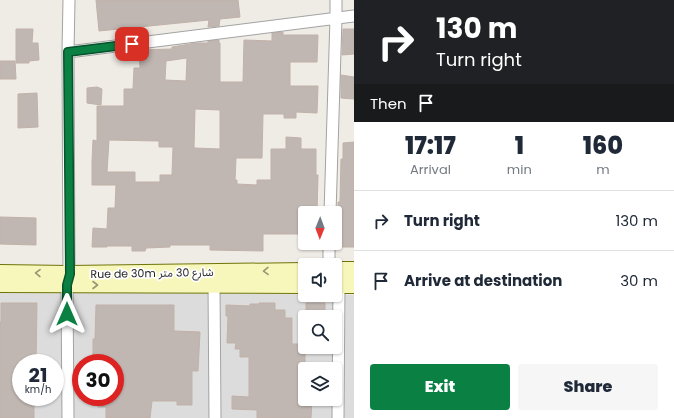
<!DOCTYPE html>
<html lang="en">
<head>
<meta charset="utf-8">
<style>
	body { margin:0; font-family:Poppins,"Noto Sans Arabic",sans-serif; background:#f6f6f7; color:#1f2937; height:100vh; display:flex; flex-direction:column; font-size:15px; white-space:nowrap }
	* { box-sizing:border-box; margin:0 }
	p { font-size:13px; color:#747a83 }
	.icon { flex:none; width:22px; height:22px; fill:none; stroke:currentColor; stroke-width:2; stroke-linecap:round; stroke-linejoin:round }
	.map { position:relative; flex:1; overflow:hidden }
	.drawer { display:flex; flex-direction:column; background:#fff; width:320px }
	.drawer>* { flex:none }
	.hud { background:#202124; color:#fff; overflow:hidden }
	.needle { width:26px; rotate:181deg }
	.tools { position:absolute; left:298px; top:206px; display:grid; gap:8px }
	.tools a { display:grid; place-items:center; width:44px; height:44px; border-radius:4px; background:#fff; box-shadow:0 1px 3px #0004; font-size:20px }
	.speed { position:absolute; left:12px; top:354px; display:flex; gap:8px; font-size:20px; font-weight:700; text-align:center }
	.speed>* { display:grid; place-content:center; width:52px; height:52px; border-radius:50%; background:#fff; box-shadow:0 1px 3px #0004; line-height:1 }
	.speed small { font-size:10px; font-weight:400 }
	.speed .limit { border:6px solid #d22; background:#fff; color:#111 }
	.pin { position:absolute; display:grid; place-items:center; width:34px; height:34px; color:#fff; margin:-17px; border-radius:8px; box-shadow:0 2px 6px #0006 }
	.me { position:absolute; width:44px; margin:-22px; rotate:0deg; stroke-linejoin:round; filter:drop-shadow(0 0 3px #0008) }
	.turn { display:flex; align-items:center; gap:14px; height:84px; padding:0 16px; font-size:18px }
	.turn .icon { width:52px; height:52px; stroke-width:2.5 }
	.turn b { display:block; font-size:28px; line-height:34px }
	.then { display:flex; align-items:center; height:38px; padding:0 16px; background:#0003; gap:8px; font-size:15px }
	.eta { display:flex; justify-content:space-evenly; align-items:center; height:68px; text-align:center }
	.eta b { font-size:24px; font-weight:800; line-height:28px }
	.button { display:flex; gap:8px; margin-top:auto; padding:8px 16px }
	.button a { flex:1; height:46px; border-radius:4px; background:#0b8043; color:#fff; font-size:16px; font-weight:800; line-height:46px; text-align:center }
	.button a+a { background:#f6f6f7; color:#1f2937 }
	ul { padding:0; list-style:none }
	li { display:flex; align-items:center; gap:12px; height:60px; padding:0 16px; border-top:1px solid #e0e1e3 }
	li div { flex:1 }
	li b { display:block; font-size:15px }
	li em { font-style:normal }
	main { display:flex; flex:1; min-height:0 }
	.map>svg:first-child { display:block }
</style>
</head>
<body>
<main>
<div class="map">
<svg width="354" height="418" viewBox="0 0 354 418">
	<rect width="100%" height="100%" fill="#efebe5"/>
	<path fill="#dddcdc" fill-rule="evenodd" d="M0,291L354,295V418H0ZM305,317H335V347H305ZM21,363H55V397H21ZM81,363H115V397H81ZM305,369H335V399H305Z"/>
	<path fill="#c0b7b2" stroke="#c1b1a8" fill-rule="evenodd" d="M96,0H238L240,17L220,19L219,26L208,27L209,20L99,31Z
		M16,29H33L32,43H38L39,60L29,61V63H16Z
		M343,29H354V54L342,55Z
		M283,32V35H318L317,62H290V86H318L317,113L296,112V118H284V114H263L262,158H236L235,180H237V184L257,185V180H271V149H286V137L301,138V149H316V175H318L317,213H305V234H263V251L210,250V245H170V247L146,248L145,251H132V246H107V247H92L93,228L107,229L108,208H115L116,185H92V162L93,140L97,141V106H124V89H133L134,68H140L139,50L172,49V47L196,43H208V41L219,40V43H220V82H243L244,40L272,41V33ZM187,58L186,81L165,80L166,61ZM195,109L220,110V149L194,148ZM109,140L159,141V147H173L172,175H160V182H135V172H107Z
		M0,61H15L16,79H0Z
		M341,75L354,77V99L341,98Z
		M97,87L102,89L101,105L87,103V88Z
		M37,93L38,127L18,128V94Z
		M354,142V247H339L338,202H340L341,159H343V143Z
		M0,217L36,218V245L0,244Z
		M1,303H37L36,363H21V397H34V418H0V322H1Z
		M259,303H275V310H285V318H292V344H305V399H312L311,418H257V410L232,409V396L249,397V357H240V349H235L236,343H227L228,316H226V305L250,306V304H259Z
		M306,303H325V317H306Z
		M96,305H174V331L200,332L198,371H192V405H177V401H152L150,418H106V407H98V397H115V363H98V355H93V339H95Z"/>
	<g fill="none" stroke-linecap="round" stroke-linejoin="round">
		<g stroke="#a3a3a3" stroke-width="13">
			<path id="street" d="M68,52L354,16
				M330,213L336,18V0
				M329,265V243
				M214,284L215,418
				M68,418L67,285L69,274L68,52L69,0
				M338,418L339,285"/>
		</g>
		<g stroke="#6f7408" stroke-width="18">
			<path id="secondary" d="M335,270H354
				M0,273L69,274L305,271
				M0,284C102,285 203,284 305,285
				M335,285H354"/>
		</g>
		<use href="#street" stroke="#fff" stroke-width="11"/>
		<use href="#secondary" stroke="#f8f7bb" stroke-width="16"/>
	</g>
	<defs><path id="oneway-chevron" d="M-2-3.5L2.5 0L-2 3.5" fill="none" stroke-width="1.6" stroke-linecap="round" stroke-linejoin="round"/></defs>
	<g stroke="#969675">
		<use href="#oneway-chevron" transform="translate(266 271) rotate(179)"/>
		<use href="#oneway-chevron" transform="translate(38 273) rotate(-179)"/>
		<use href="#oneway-chevron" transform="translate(95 285)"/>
	</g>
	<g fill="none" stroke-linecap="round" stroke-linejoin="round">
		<g stroke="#07532c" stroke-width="10">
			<path id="route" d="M67,314V285L70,274L68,52L132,44"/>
		</g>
		<use href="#route" stroke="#0b8043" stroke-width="7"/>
	</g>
	<g text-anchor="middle" stroke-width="3.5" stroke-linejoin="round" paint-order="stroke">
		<g font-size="11" fill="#1f1f1f" stroke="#fff">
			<text transform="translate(152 273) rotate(-1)" y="4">Rue de 30m شارع 30 متر</text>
		</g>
	</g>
</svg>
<div class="tools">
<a><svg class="needle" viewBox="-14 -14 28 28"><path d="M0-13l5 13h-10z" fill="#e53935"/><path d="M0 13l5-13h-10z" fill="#747a83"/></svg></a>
<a><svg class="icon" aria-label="sound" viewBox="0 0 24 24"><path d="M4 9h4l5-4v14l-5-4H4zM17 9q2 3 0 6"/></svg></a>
<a><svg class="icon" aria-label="search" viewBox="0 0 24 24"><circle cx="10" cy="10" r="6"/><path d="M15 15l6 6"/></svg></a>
<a><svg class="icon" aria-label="layers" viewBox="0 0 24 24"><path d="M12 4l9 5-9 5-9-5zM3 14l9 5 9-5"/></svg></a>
</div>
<div class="speed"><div>21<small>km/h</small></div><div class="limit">30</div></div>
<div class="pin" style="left:132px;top:44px;background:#d93025"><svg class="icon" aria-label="arrive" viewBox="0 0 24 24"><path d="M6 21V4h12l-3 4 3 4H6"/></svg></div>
<svg class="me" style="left:67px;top:314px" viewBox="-20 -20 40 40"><path d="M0-17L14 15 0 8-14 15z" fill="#0b8043" stroke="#fff" stroke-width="4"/></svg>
</div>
<section class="drawer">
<div class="hud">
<div class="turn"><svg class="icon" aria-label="right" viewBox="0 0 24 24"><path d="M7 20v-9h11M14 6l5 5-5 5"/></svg><div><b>130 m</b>Turn right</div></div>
<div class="then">Then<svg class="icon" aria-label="arrive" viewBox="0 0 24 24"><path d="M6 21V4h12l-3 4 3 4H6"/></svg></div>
</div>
<div class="eta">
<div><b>17:17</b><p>Arrival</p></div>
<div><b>1</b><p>min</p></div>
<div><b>160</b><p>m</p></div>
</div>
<ul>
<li><svg class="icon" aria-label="right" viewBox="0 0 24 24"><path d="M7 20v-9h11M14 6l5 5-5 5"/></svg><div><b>Turn right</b></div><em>130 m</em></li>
<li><svg class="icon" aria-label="arrive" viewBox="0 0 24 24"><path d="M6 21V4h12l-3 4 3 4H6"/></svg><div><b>Arrive at destination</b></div><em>30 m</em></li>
</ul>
<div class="button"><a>Exit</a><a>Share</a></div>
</section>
</main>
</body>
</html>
